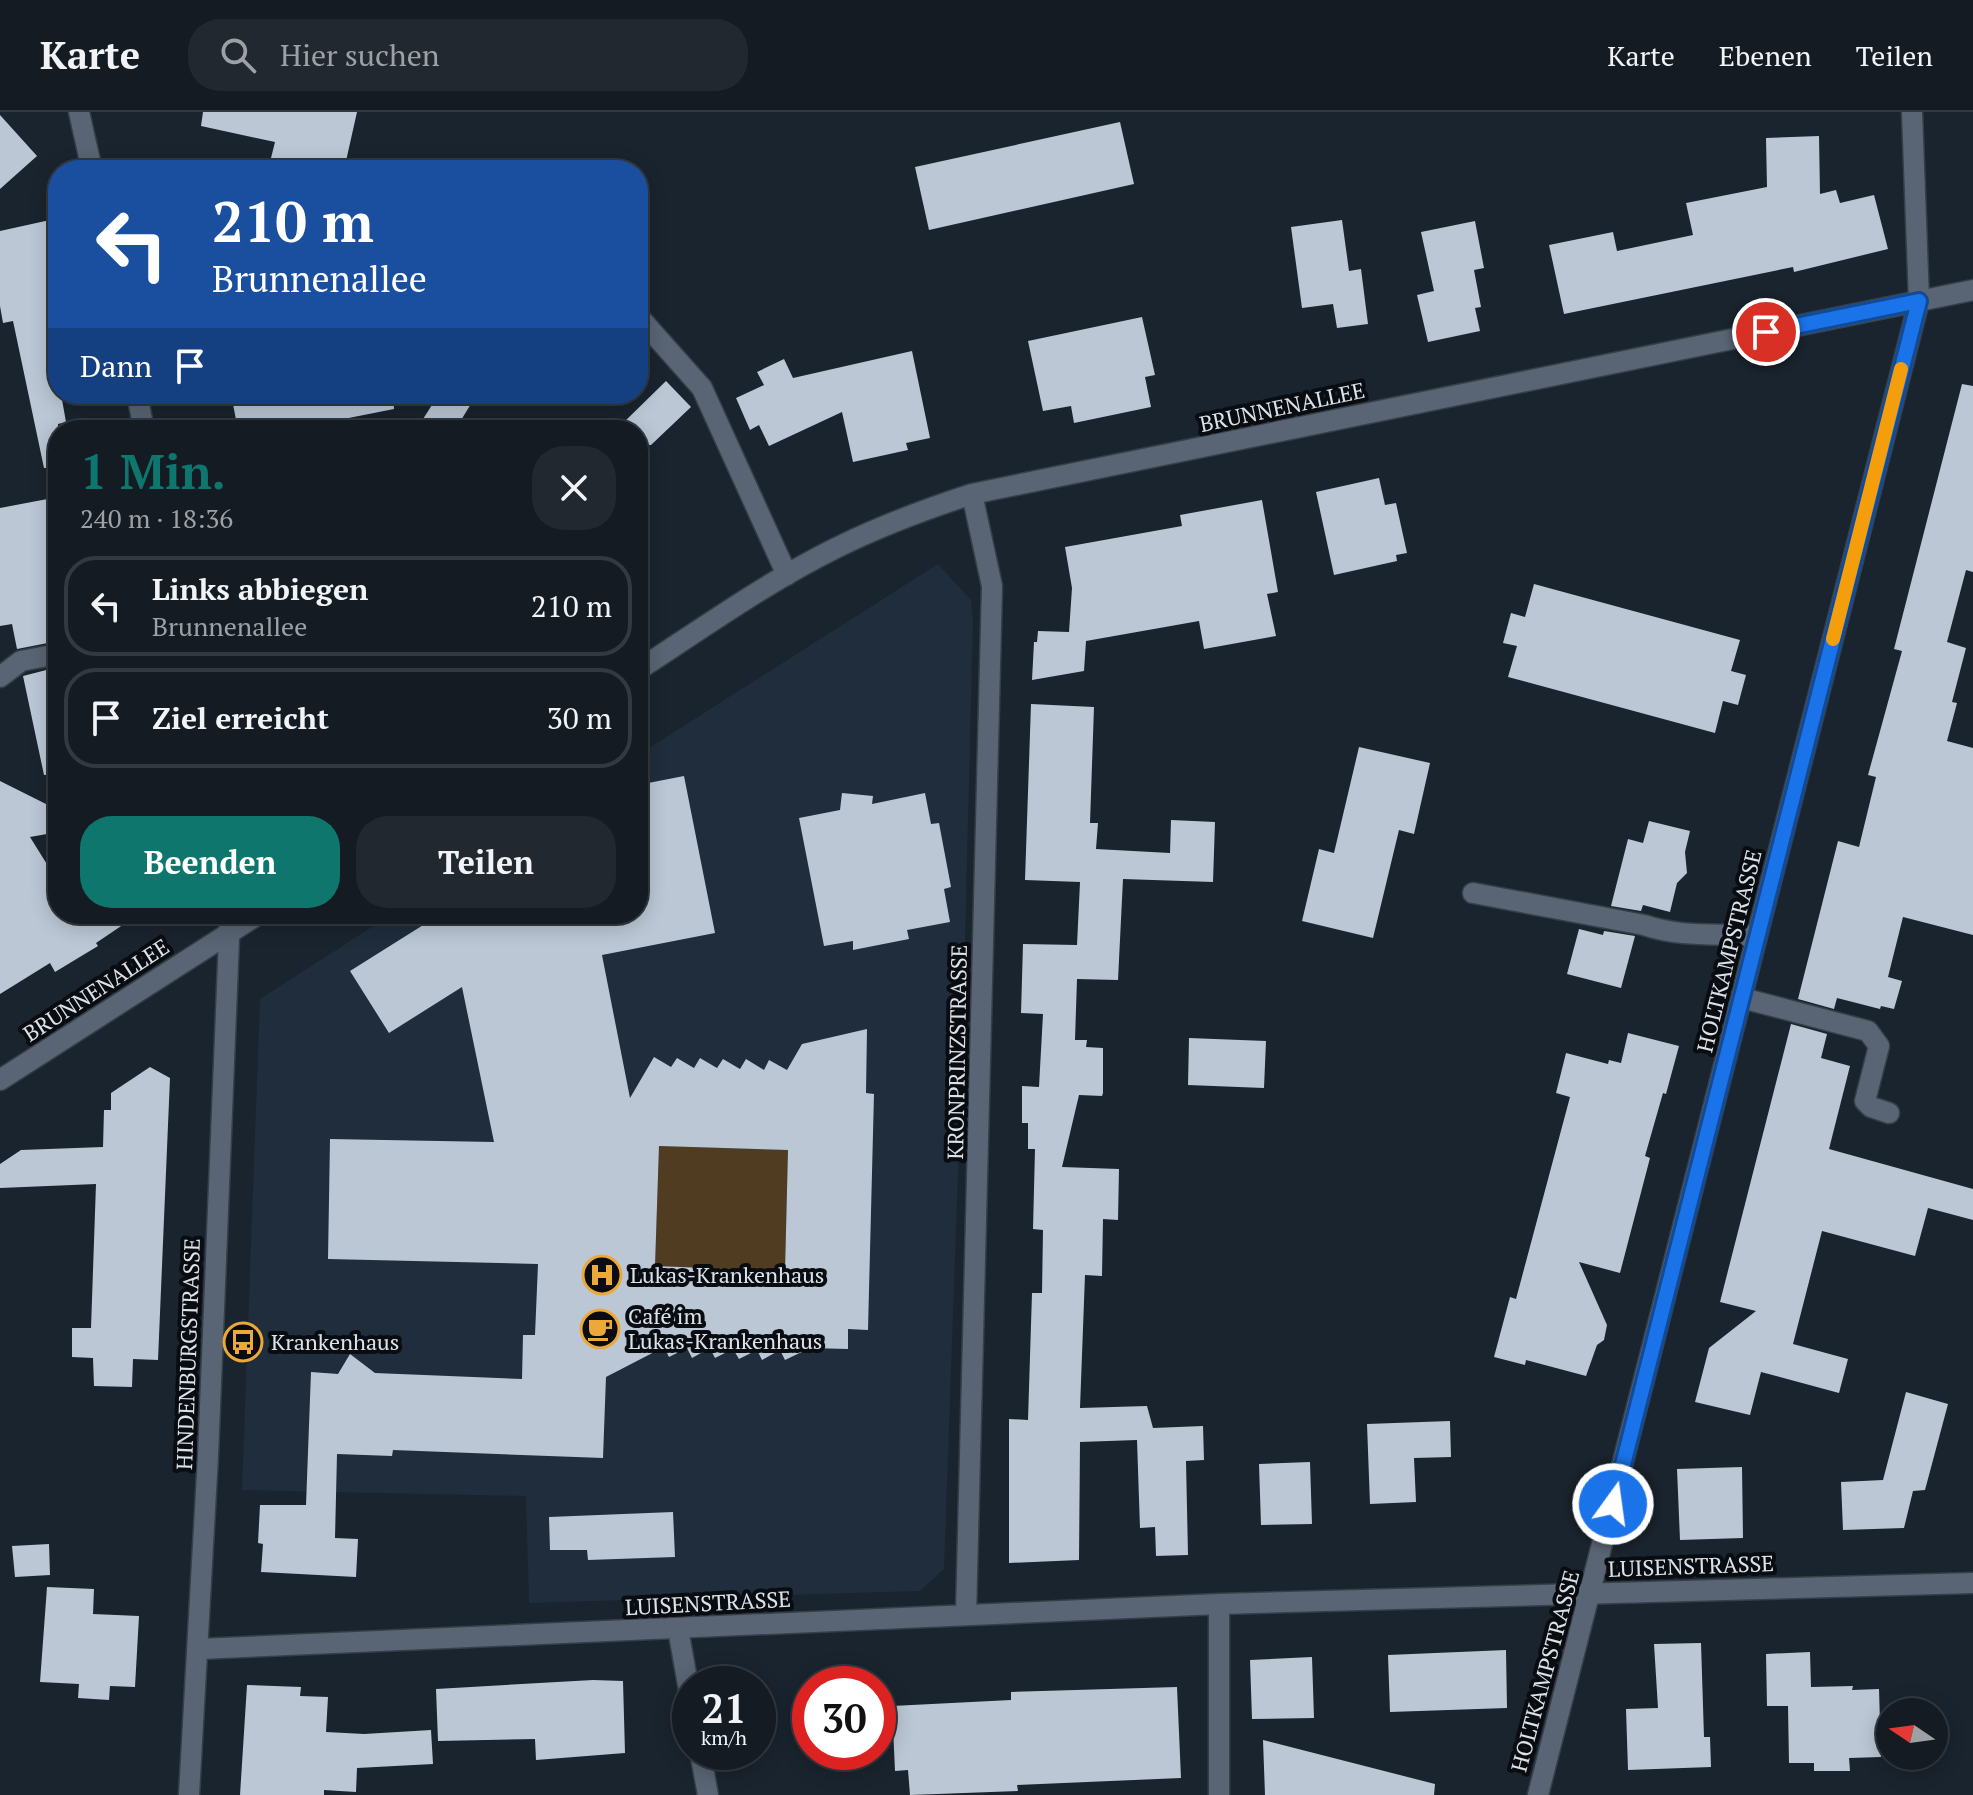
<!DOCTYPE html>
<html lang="de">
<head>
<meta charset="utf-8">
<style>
	body { margin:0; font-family:"PT Serif",serif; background:#21282f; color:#f1f3f6; height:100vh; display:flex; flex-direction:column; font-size:30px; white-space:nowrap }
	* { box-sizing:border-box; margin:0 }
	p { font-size:26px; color:#9da1a5 }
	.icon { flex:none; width:44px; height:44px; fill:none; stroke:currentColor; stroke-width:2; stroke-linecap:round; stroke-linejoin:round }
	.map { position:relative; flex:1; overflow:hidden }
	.panel { position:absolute; left:48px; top:308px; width:600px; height:504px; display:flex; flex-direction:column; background:#141b22; border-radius:32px; box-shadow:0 4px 20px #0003,0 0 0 2px #333940 }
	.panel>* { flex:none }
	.banner { position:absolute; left:48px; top:48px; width:600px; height:244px; border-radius:32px; box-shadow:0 4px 20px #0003,0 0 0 2px #333940; background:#1a4fa0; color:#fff; overflow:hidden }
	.needle { width:52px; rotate:283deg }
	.tools { position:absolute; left:1876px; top:1586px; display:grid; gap:16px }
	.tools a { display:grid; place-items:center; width:72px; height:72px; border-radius:50%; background:#141b22; box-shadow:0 4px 20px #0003,0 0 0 2px #333940; font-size:40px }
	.speed { position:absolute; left:672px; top:1554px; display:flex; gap:16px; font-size:40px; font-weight:700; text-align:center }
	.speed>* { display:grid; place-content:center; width:104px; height:104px; border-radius:50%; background:#141b22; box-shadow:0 4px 20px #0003,0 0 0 2px #333940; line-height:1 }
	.speed small { font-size:20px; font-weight:400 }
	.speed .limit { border:12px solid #d22; background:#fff; color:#111 }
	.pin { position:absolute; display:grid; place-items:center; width:68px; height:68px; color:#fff; margin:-34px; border:4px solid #fff; border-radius:50%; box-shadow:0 2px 8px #0007 }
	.me { position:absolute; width:88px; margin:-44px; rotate:14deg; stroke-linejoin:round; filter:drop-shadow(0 0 6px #0008) }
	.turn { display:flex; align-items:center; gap:28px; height:168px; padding:0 32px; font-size:36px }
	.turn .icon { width:104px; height:104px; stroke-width:2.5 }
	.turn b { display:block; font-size:56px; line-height:68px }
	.then { display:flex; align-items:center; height:76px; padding:0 32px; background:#0003; gap:16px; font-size:30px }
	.round { display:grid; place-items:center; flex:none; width:84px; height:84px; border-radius:32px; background:#21282f }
	.overview { display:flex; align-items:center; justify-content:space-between; height:136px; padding:0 32px }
	h1 { font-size:48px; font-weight:700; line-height:60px; color:#0f766e }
	.action { display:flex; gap:16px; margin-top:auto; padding:16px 32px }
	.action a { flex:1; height:92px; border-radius:32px; background:#0f766e; color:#fff; font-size:32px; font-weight:700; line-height:92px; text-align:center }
	.action a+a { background:#21282f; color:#f1f3f6 }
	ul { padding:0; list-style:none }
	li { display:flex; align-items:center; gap:24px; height:100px; margin:0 16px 12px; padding:0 16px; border:4px solid #333940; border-radius:32px }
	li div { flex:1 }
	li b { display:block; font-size:30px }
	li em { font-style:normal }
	header { display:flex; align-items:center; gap:48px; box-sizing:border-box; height:112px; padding:0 40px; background:#141b22; border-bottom:2px solid #333940 }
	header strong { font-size:38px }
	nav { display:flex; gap:44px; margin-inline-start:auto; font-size:28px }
	.search { width:560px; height:72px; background:#21282f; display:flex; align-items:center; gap:20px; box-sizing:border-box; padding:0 28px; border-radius:32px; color:#9da1a5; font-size:30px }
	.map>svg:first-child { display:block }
</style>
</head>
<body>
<header>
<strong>Karte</strong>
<div class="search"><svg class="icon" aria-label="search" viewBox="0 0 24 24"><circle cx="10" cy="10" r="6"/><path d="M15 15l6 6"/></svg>Hier suchen</div>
<nav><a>Karte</a><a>Ebenen</a><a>Teilen</a></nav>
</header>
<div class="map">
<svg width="1973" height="1683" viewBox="0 0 1973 1683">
	<rect width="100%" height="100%" fill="#1a242e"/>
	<path fill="#1f2d3c" d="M938,452L971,488L973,510L962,947L944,1457L920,1479L529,1491L526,1384L242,1378L260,887L392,802H638V643Z"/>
	<path fill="#503d21" d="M659,1034L788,1038L785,1159L655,1154Z"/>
	<path fill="#bbc7d5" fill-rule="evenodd" d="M203,0H357L344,58H268L275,30L201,14Z
		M0,3L37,44L0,77Z
		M1120,10L1134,72L929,118L915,55Z
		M1819,24L1820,82L1836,78L1840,91L1874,83L1888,137L1794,160L1793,155L1564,202L1549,133L1613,120L1617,139L1693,123L1686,91L1767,75L1766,26Z
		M50,108L58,152L47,154L58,207V282H61L66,310L58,312V355L44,356L13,209L3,211L0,194V119Z
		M1342,108L1349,159L1361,157L1368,212L1337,216L1333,192L1302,196L1291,115Z
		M1475,109L1484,156L1474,158L1481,195L1475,196L1480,219L1428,230L1417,183L1434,179L1421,120Z
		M1142,205L1155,263L1145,265L1151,295L1074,311L1071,294L1043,299L1028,229Z
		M912,239L930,326L906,331L908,338L853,350L842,300L769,334L759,313L750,318L736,286L764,273L757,260L784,247L793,266Z
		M666,269L691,295L651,333H639L638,318H624L620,314Z
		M1962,272L1973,274V460L1966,458L1947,530L1966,536L1952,590L1957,591L1947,629L1973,636V823L1903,805L1888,865L1902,869L1894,897L1881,894L1880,897L1837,886L1834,897L1798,887L1838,729L1859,735L1876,665L1868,663L1902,539L1894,537Z
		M231,282H393L394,297L288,318H238Z
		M439,282H477L455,318H416Z
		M1379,366L1385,393L1396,391L1407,441L1396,443L1397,449L1334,463L1316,380Z
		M58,385V529L17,537L12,512L0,514V396Z
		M1262,388L1278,480L1267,482L1276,524L1204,537L1199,509L1086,529L1084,559L1032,568L1034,530H1037L1038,519L1069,520L1072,476L1065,435L1182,414L1180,403Z
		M1534,472L1740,528L1731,559L1746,563L1738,593L1723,589L1715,621L1508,565L1517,534L1503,531L1511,501L1525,505Z
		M58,555V662L44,663L23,564Z
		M1031,592L1094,595L1090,711H1098L1096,737L1170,741L1171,708L1215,710L1213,770L1123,767L1118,868L1077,867L1075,928H1087L1086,935L1103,936V981L1102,984L1079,983L1062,1055L1119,1057L1118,1108L1103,1107L1102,1164L1085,1163L1080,1296L1147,1294L1153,1316L1203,1314L1204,1348L1186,1349L1188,1443L1156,1444L1155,1415L1140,1416L1137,1328L1080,1330L1079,1448L1009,1451V1307L1028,1308L1032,1181H1042L1043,1118L1033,1117L1035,1037H1028V1011H1022V974L1039,975L1043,902L1021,901L1023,832L1077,833L1080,770L1025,768Z
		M1359,635L1430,651L1414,722L1399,718L1373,826L1302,809L1319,737L1334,741Z
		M684,664L715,821L602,843L630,986L654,945L671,955L677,946L694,956L700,946L717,956L723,947L740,957L746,947L764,958L769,948L787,958L802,932L867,917L866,981L874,982L868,1218L848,1217V1237L810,1236L785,1248L780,1238L762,1248L757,1238L739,1247L733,1237L715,1246L710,1236L692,1246L687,1236L669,1245L664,1235L606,1265L603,1346L393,1338L392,1344L337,1342L335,1426L358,1427L356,1465L261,1460L263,1432L258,1431L260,1393H306L311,1260L338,1262L350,1242L375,1261L522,1267L523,1223H535L538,1152L328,1147L330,1027L494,1030L462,875L389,921L350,859L428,810L430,812L447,802H638V673ZM659,1034L788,1038L785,1159L655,1154Z
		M0,669L58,698V720L30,725L58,770V802H139L96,831L98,834L55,860L50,851L0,882Z
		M842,681L873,684L872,692L925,681L931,712L939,711L951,775L944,777L950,810L907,818L909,827L853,838V829L824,834L799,706L840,698Z
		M1649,709L1690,719L1685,740L1687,761L1677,771L1670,800L1643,793L1641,799L1611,794L1628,727L1643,731Z
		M1579,817L1603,823L1604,819L1635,824L1621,876L1567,862Z
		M1791,912L1827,922L1821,946L1850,954L1829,1037L1973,1077V1108L1928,1096L1915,1144L1822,1119L1793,1232L1848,1247L1839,1281L1761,1260L1750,1303L1695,1290L1709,1236L1756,1199L1720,1190Z
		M1628,921L1679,934L1666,982L1663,981L1645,1044L1650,1046L1620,1161L1579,1150L1607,1213L1604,1228L1597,1233L1586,1264L1526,1248L1525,1253L1494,1245L1510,1185L1516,1187L1570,985L1556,981L1566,941L1608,952L1609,948L1621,951Z
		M1189,926L1266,929L1264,976L1188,973Z
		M150,955L170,966L158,1248L133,1247L132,1275L94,1274L93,1246L72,1245V1216H91L96,1072L0,1076V1052L21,1038L103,1035L104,998H111V981Z
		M1906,1280L1948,1292L1925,1378L1913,1379L1904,1416L1843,1418L1841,1370L1883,1368Z
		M1450,1309L1451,1345L1414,1346L1416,1390L1370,1392L1367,1312Z
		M1310,1350L1312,1412L1261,1413L1259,1352Z
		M1742,1355L1743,1426L1680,1428L1677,1357Z
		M673,1400L675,1445L588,1448L587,1438H550L549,1405Z
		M49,1432L50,1463L15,1465L12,1434Z
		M47,1475L94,1477L93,1502L139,1504L135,1575L110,1574L109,1588L78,1586L79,1572L40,1570Z
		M1701,1531L1704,1625H1710L1711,1655L1628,1658L1626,1597L1658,1596L1654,1532Z
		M1506,1538L1507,1596L1390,1600L1388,1543Z
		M1810,1540L1811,1575L1853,1574L1852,1578L1879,1577L1881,1645L1849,1646L1850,1659H1814V1651H1789L1788,1594H1767L1766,1542Z
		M1312,1545L1314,1606L1252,1607L1250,1548Z
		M593,1568L623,1569L625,1641L536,1648L535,1627L438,1629L436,1577Z
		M247,1573L301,1575L300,1584L328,1585L326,1620L364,1622L431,1618L433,1652L357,1656L356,1680L324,1678V1683H240Z
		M1177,1575L1181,1666L1017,1673L1018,1679L910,1683L908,1658L895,1659L892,1594L1011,1588V1580Z
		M1263,1628L1435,1672L1434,1683H1265Z"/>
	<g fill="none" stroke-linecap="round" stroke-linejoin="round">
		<g stroke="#353f48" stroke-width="23">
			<path id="minor" d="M79,0L92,58
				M638,204L702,276L787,463
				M137,282L144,318
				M638,558C703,516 767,470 836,436C880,414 926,397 972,382L1973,178
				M0,565L21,549L58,542
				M1473,781L1644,813C1682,826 1719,821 1757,824
				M1742,886L1868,919L1879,934L1865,989L1871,995L1889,1001
				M0,968L259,802
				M1219,1492V1683
				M966,1502L992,474L972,382
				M678,1517L690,1584
				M199,1537L1219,1492L1973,1471
				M700,1640L708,1683
				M189,1683L208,1344L230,802
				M1538,1683L1919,189L1912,0"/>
		</g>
		<use href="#minor" stroke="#596574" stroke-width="20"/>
	</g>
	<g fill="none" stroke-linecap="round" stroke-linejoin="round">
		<g stroke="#114b97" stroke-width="20">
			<path id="route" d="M1613,1392L1919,189L1766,220"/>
		</g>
		<use href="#route" stroke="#1a73e8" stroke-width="14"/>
		<path stroke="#f59e0b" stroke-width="14" d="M1833,527L1901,257"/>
	</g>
	<defs>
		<g id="hospital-ring" transform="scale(2)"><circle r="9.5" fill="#090d11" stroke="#eca93a" stroke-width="1.5"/><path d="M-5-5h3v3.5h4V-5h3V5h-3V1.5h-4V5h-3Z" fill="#eca93a"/></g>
		<g id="cafe-ring" transform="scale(2)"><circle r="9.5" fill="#090d11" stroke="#eca93a" stroke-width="1.5"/><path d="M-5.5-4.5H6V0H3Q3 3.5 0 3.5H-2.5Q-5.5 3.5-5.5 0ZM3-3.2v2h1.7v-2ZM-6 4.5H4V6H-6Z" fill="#eca93a"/></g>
		<g id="bus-ring" transform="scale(2)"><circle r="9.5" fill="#090d11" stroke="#eca93a" stroke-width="1.5"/><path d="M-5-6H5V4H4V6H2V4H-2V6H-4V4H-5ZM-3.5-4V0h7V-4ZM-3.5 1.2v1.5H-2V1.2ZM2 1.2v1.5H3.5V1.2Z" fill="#eca93a"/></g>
	</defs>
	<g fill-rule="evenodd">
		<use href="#hospital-ring" x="602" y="1163"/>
		<use href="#cafe-ring" x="600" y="1217"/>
		<use href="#bus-ring" x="243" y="1230"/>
	</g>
	<g text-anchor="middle" stroke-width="8" stroke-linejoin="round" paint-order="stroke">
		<g font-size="22" fill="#dce2ea" stroke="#090d11">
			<text transform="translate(1282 295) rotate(-12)" y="8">BRUNNENALLEE</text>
			<text transform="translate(1729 839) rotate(-76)" y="8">HOLTKAMPSTRASSE</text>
			<text transform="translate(96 878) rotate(-33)" y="8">BRUNNENALLEE</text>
			<text transform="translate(957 940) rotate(-89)" y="8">KRONPRINZSTRASSE</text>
			<text transform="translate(188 1242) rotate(-88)" y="8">HINDENBURGSTRASSE</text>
			<text transform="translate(1691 1454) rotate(-2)" y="8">LUISENSTRASSE</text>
			<text transform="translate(708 1491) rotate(-3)" y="8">LUISENSTRASSE</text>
			<text transform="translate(1545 1559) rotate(-75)" y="8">HOLTKAMPSTRASSE</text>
		</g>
		<g font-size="22" fill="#dce2ea" stroke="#090d11" text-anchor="start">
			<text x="630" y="1171">Lukas-Krankenhaus</text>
			<text x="628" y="1212">Café im<tspan x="628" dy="25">Lukas-Krankenhaus</tspan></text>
			<text x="271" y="1238">Krankenhaus</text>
		</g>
	</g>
</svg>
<div class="tools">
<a><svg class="needle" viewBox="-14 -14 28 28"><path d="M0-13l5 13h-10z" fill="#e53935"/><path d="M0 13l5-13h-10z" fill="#9da1a5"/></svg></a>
</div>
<div class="speed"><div>21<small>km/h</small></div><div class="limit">30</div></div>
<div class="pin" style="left:1766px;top:220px;background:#d93025"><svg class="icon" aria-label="arrive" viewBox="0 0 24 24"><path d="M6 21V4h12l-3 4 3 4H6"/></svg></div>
<svg class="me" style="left:1613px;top:1392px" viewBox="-20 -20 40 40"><circle r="17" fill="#1a73e8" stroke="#fff" stroke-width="3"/><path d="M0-11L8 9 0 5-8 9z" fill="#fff"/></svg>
<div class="banner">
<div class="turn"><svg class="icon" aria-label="left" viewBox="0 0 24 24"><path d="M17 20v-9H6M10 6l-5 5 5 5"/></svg><div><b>210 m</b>Brunnenallee</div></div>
<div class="then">Dann<svg class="icon" aria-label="arrive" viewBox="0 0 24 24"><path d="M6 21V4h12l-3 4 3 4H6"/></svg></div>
</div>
<section class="panel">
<div class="overview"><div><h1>1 Min.</h1><p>240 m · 18:36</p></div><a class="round"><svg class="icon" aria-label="close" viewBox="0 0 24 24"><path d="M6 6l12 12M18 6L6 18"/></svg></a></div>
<ul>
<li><svg class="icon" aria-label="left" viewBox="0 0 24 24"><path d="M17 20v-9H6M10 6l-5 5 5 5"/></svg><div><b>Links abbiegen</b><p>Brunnenallee</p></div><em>210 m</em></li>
<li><svg class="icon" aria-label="arrive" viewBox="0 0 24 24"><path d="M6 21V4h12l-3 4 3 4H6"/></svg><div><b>Ziel erreicht</b></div><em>30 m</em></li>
</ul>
<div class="action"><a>Beenden</a><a>Teilen</a></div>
</section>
</div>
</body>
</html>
